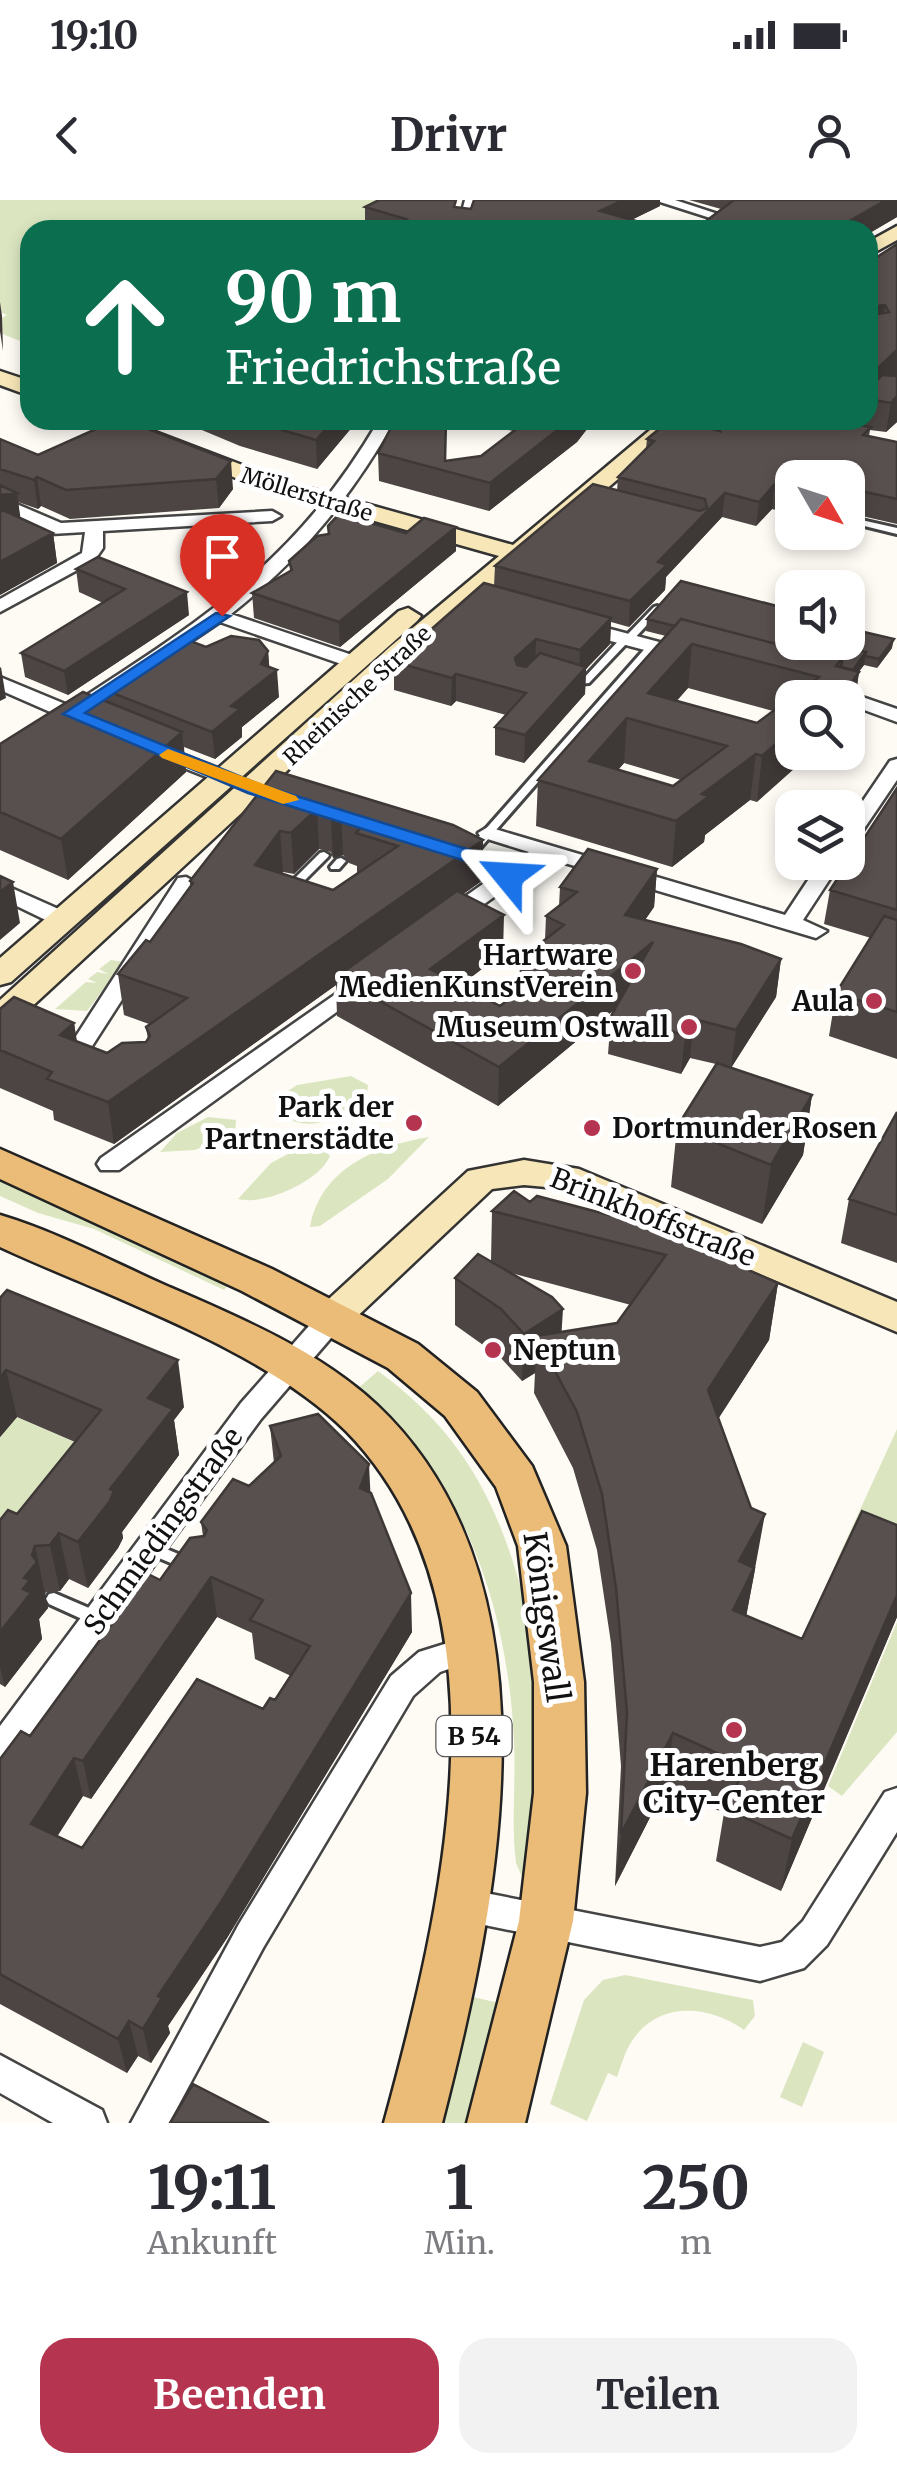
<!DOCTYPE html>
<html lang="de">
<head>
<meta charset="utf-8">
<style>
	body { margin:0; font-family:Merriweather,serif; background:#f2f2f3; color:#2b2b33; height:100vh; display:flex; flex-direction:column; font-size:38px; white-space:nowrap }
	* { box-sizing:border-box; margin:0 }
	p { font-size:32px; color:#7c7c81 }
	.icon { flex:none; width:55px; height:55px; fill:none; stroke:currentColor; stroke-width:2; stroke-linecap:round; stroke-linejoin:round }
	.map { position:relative; height:1923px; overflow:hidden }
	.side { display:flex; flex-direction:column; background:#fff; flex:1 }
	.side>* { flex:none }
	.guide { position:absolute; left:20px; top:20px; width:858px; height:210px; border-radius:30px; box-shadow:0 5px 15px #0003; background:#0b6e4f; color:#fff; overflow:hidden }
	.needle { width:65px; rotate:129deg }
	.buttons { position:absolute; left:775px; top:260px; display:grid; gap:20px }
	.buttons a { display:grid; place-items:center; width:90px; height:90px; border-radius:20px; background:#fff; box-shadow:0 5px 15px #0003; font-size:50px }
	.pin { position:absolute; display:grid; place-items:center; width:85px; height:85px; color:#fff; margin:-102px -42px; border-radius:50% 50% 50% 0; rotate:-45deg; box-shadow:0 0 10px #0007 }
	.pin .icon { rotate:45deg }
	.me { position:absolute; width:110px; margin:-55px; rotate:297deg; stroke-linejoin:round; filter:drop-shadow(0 0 8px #0008) }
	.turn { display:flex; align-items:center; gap:35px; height:210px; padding:0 40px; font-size:45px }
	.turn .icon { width:130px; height:130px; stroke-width:2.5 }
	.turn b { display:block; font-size:70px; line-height:85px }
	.eta { display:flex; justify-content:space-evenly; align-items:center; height:170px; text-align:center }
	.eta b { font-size:60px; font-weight:700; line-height:70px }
	.button { display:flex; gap:20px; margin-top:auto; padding:20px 40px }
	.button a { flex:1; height:115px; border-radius:30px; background:#b53550; color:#fff; font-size:40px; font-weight:700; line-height:115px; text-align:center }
	.button a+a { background:#f2f2f3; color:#2b2b33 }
	.status { display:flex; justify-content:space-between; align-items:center; height:70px; padding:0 50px; background:#fff; direction:ltr }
	.status svg { height:28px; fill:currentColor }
	header { display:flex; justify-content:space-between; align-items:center; height:130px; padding:0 40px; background:#fff; font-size:45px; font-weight:700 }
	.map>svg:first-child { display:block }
</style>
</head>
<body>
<div class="status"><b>19:10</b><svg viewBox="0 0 49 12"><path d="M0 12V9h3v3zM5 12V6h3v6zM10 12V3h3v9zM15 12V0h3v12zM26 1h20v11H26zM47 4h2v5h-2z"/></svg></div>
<header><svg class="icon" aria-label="back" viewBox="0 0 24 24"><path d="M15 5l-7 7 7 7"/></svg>Drivr<svg class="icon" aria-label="person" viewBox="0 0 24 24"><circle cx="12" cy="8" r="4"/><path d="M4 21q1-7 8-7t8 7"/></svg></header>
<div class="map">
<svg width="897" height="1923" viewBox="0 0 897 1923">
	<rect width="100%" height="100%" fill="#fefbf5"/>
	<path fill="#dbe6c1" d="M0,0H386L354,30H30V145L0,133V119L7,115L0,112Z
		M111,760L124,762L87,811L55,809L86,782L97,783L88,779L97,772L108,774L99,769Z
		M351,876L368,885L367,893C347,912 322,931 293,921L276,899L297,885Z
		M208,917L236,920L235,933L195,950L160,952L177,933Z
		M429,937L388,979L320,1026L310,1027C321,968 376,946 429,937Z
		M305,945L321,946L330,956C320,981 264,1006 238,999L271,963Z
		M0,979L229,1084L224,1090L94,1029L38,1013L0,996Z
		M378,1171C465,1234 502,1309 527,1412C536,1447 546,1488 546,1525C546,1575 534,1627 529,1677H522L516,1663C511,1623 516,1582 514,1541C508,1409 464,1274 357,1189Z
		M10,1214L109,1257L0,1381V1226Z
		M897,1229V1384L837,1360Z
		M897,1422V1532L842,1596L828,1586Z
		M625,1775L753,1800L755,1816L744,1830C710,1805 658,1800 632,1841C625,1851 621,1866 617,1877L608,1873L587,1921L550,1904L584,1800L603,1780Z
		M473,1797L512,1806L480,1923H440Z
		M803,1842L824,1852L802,1907L780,1897Z"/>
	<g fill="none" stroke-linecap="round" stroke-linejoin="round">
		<g stroke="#444" stroke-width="6">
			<path id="lane" d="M848,317L897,328V334L848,322Z
				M657,406L660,407V411L631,442L627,443L589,483L569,485V481L583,479L622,437L626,436L654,407Z
				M652,443L657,446L655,448L476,653H468V649L649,444Z
				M324,652L329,655L328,657L301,684H293L292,682L293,680L320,653Z
				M341,658L346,661L339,669H331L330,667L337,659Z
				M152,1343L195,1361L197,1365L195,1369L190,1371L147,1353L145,1349L147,1345Z
				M54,1393L103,1414L106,1419L103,1424L98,1426L93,1424L49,1404L46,1399L49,1394Z"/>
		</g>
		<g stroke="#444" stroke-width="5">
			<path id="street" d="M465,0H479L471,30H457Z
				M654,0H675L733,19L726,23Z
				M379,220H395C351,297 301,359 231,414L361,458V466H347L220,422L85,513L94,517V525H80L0,490V477L70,506C204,419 296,362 379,220Z
				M0,297L61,323L272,311L281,316L272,321L103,331V348L94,361L0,412V399L82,353L85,332L0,337V327L36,325L0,308Z
				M580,421L693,451L695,455L686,461L573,431V423Z
				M848,492L897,509V522L848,504V498H839Z
				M156,544L233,574L236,578L233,582H219L149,554V546Z
				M897,559V580L855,642L848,644V623L890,561Z
				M488,627L785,715L820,662H841L803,720L827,731L816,738L548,658L455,725H439L436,720L439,715L497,674L444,654V646H458L512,664L529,652L481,637L478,633Z
				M186,677L197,683L87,854H71L67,849L71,844L178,678Z
				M0,683L72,715L75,720L64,727L56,725L0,698Z
				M363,775L374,782L371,787L119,970H101L97,964L101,958Z
				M333,1107L343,1110L346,1117L343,1124L261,1219L11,1561L0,1565V1526L241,1203L323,1110Z
				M470,1436L481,1440L485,1449L481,1458L440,1472L413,1496L263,1748L169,1923H131L239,1724L391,1476L419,1452Z
				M897,1588V1632L827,1745L804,1768L760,1781L465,1721L453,1716L448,1705L453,1694L465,1689L760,1747L782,1742L803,1721L885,1592Z
				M0,1855L102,1910L107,1923H53L0,1893Z"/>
		</g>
		<g stroke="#333" stroke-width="5">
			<path id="secondary" d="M897,26V40L868,56V42Z
				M0,171L30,181V196L0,185Z
				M93,220H124L284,281L513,345L662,220H687L409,458L12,825L0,829V800L391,446L499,356L268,291Z
				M408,408L421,416L417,421L11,782L0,785V758L399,411Z
				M524,960L579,969L897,1102V1132L557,988L524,985L492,989L346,1127L333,1131L320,1127L314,1117L320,1107L468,971Z"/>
		</g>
		<g stroke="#222" stroke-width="5">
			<path id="primary" d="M0,949L272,1069L418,1144L477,1192L532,1266L566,1346L584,1482L586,1593L573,1721L525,1923H467L519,1721L534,1593V1482L518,1346L496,1287L445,1216L388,1168L242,1091L0,979Z
				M0,1015C57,1032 113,1062 167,1086C239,1117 319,1151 377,1205C566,1384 499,1701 442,1923H384C441,1714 518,1406 346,1231C263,1148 106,1096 0,1047Z"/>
		</g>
		<use href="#lane" fill="#fff" fill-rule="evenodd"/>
		<use href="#street" fill="#fff" fill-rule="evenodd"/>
		<use href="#secondary" fill="#f7e6b7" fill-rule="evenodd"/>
		<use href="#primary" fill="#ebbc78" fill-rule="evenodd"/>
	</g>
	<path fill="#4c4543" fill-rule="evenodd" d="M689,0H897V17L868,34V30L721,9Z
		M660,6L631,20L668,30H365V7L471,9Z
		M897,44V222L886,232L870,230L869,236L897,242V324L862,316L860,329L848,326V278H792V314L772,309L756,326L722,317L666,377L665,390L629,427L611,422L610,444L586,469L585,494L524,563L495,555V527L506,515L456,501L451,506L394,490V462L494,386L495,366L617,291L618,277L646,249L647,239L711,228L712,220H799L833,228L855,225V220H868V63Z
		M116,220L233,289L219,308L70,319L41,306L38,309L18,302L20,318L53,333L57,363L0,395V239L38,255Z
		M178,220H358L317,269L240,246Z
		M491,220H594L577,242L489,311L379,281L378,253L445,261L481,256L514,231L491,227Z
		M328,326L456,351L340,447L254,418L252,393L290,371L289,361L328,334Z
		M76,369L189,415L68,495L25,477L21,453L103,403L79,392Z
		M647,419L789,438L850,449L892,448L877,468L864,465L859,471L853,516L848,523V498H792L757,602L750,600L705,635L704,642L672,667L536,626L538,580L666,436L646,431ZM688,488L773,511L757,523L676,501ZM624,563L681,580L673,586L618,570Z
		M206,447L268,451L269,467L279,497L242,527V537L215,559L184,547L186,572L68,680L0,650V544L106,501L105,490Z
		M276,571L483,640V680L463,694L503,753L460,785L500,806L519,792L520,759L545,740L546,716L559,706L560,687L657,669L654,707L645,720L781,759L776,797L731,868L812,895L803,955L762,1024L671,987L677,927L716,864L690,858L681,874L608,854L611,816L614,810L498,906L337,816L336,785L114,944L54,920L53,911L0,888V809L74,823L77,842L107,853L146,842L148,840L146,827L149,824L124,815L118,774L150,742L190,687V681ZM319,649L331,652L333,658L343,655L349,663L357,666V673L333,690L282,673L283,672L294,674Z
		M897,588V859L829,836L836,793L871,738L824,724L830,690Z
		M897,912V1063L841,1043L849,999Z
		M530,1002L778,1083L769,1140L718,1219L755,1370L746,1416L802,1439L897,1325V1417L781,1691L716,1661L724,1613L666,1586L615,1686L621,1566L611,1443L597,1350L573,1268L534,1193L535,1173L522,1181L500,1157L455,1125V1078L491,1061L492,1011ZM511,1073L631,1105L617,1123L561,1132Z
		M0,1098L184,1207L174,1220L179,1255L122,1332L123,1338L118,1348L88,1388L69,1379L60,1391L46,1392L45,1395L48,1408L39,1419L42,1439L5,1487L0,1484V1320L17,1314L75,1242L17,1217L0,1237Z
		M270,1226L370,1292L412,1432L227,1738L168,1826L170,1833L151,1863L138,1856L127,1873L0,1804V1559L30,1536L160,1380L203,1336L201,1322L249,1286L274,1263ZM217,1417L252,1433L255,1459L291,1476L275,1500L82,1648L57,1636L83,1596L91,1599Z"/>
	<path fill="#3e3837" d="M623,0H660V6L611,30L600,11Z
		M886,0H897V17L868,34V30H834Z
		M0,102L2,116L3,151L0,131Z
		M885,105L881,136L868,107Z
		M897,150V177L872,201L877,169Z
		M897,196V222L886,232L891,203Z
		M334,220H358L317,269L316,240Z
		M570,220H594L577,242L489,311L490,283Z
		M231,261L233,289L219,308L216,279Z
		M37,277L41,306L38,309L34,280Z
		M774,285L772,309L756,326L759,302Z
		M17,293L21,322L0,324V295Z
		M725,293L722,317L666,377L665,390L629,427L630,401L658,362Z
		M456,327V351L340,447L339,422Z
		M53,333L57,363L0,395V362Z
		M187,392L189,415L68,495L64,471Z
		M611,418L610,444L586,469L585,494L524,563L525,535L579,475L580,450Z
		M792,423V433L781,449L783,436Z
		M536,439L535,466L514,485L515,458Z
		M894,439L892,448L877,468L879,459Z
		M692,444L688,488L655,526L648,493Z
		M268,451L270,475L277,470L279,497L242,527V537L215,559L212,532Z
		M866,452L864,465L847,488L848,475Z
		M1,467L6,498L0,501V468Z
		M859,472L853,516L848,523V498L841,497Z
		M456,474V501L451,506L452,478Z
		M627,518L624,563L595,597L589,561Z
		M792,530V552H813L757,602L762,556Z
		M182,532L186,572L68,680L61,639Z
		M756,554L750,600L705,635L704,642L672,667L676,621L702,594Z
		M317,609L319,649L294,674L291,633Z
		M341,614L343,655L333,658L331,618Z
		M280,631L283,672L258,705L255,665Z
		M483,640V680L342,781L336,777V785L114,944L108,902Z
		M657,669L654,707L622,753L625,715Z
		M13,682L20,723L0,740V692Z
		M504,715L503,753L431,808L430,769Z
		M653,742L650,780L498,906L499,867Z
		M781,759L776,797L731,868L736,830Z
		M694,819L690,858L681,874L685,835Z
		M74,823L80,864L60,835Z
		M812,895L803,955L762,1024L771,965Z
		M778,1083L769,1140L700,1247L708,1190Z
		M563,1109L560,1157L536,1136L535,1173L522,1181L524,1134Z
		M178,1160L184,1207L174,1220L179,1255L122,1332L123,1338L118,1348L88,1388L78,1342L110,1289L148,1198Z
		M6,1170L17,1217L0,1237V1178Z
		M369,1264L371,1305L360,1288Z
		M765,1314L745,1423L724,1465L739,1361Z
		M59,1333L69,1379L60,1391L50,1345Z
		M35,1346L48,1408L39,1419L42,1439L5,1487L0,1467V1432L23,1389L24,1378Z
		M211,1377L217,1417L91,1599L83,1561Z
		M411,1393L412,1432L227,1738L168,1826L170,1833L151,1863L143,1829L158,1796Z
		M897,1395V1417L781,1691L792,1639Z
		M673,1533L666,1586L615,1686L621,1634Z
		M74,1558L83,1596L41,1662L31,1624Z
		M129,1821L138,1856L127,1873L118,1839Z"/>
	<path fill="#58504e" stroke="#3e3837" stroke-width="2.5" fill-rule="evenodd" d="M379,0H456L454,7L471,9L474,0H623L600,11L668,30H384L406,19L365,7Z
		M734,0H886L834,30H694Z
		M897,44V150L877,169L868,167V63ZM885,105L889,112L872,115L868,107Z
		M882,175L897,176V196L891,203L868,199V189Z
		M116,220H125L231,261L216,279L66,290L37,277L34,280L0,269V239L38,255Z
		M248,220H334L316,240Z
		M395,220H446L445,261L481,256L528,220H570L490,283L378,253Z
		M670,220H679L720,231L715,220H799L833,228L839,222L871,227L863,235L897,242V299L852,289L848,300L864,304L848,301V278H792V289L774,285L759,302L725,293L658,362L667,365L630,401L495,366L593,284L700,311L707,308L705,299L618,277L654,241L647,239Z
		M0,285L17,293L0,295Z
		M0,311H5L53,333L0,362Z
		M339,314L406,333L424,318L456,327L339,422L252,393L292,370L289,361L317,336L329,334L328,326Z
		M98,357L187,392L64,471L21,453L125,389L76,369Z
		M681,381L792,410V423L783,436L792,438V442H814L866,452L853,470L841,467L843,457H826L681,419L675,426L647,419Z
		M484,383L611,418L580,450L536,439L515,458L517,465L526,467L540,453L586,467L525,535L495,527L526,493L456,474L452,478L394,462Z
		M681,419L826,457H843L836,466L859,472L841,497L833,495L831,498H792V530L762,556L756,554L702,594L709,596L676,621L538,580ZM692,444L819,477L757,523L648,493ZM627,518L727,546L673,586L589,561Z
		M864,432L894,439L879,459L865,456L866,452L850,449Z
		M231,436L259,440L268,451L261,464L277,470L231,506L240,509L212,532L105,490L182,438L206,447Z
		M83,492L182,532L61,639L0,612V544Z
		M276,571L453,625L483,640L108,902L47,879L52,872L0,850V809L14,797L74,823L60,835L107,853L122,843L146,842L150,836L146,827L187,798L118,774L146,740L150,742L193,683L190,681ZM317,609L329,611L331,618L341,614L347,623L361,627L356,633L398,646L333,690L255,665L280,631L291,633Z
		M897,588V710L830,690Z
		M588,649L657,669L625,715L741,744L781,759L736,830L694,819L685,835L611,816L653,742L499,867L336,777L457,691L504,715L430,769L500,806L545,771L520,759L564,725L546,716L577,692L560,687Z
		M0,676L13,682L0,692Z
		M884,716L897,720V812L836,793Z
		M717,863L812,895L771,965L677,927Z
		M897,912V1015L849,999Z
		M514,991L530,1002L537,996L643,1024L778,1083L708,1190L751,1308L765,1314L739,1361L754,1368L733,1410L802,1439L862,1311L897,1325V1395L792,1639L725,1609L746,1566L673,1533L621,1634L627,1512L616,1388L602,1294L577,1212L536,1136L617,1123L666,1055L492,1011Z
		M478,1054L552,1097L563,1109L524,1134L501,1109L455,1078Z
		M7,1090L178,1160L148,1198L173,1209L110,1289L114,1291L110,1301L78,1342L59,1333L50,1345L35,1346L32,1355L37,1362L24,1378L30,1380L23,1389L31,1393L0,1432V1320L8,1310L17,1314L101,1210L6,1170L0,1178V1098Z
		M318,1214L369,1264L360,1288L371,1293L411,1393L221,1702L158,1796L162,1798L143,1829L129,1821L118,1839L0,1774V1559L21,1531L30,1536L148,1374L160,1380L190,1338L204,1336L207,1330L201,1322L233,1279L249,1286L281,1256L270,1226ZM211,1377L263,1400L250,1420L310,1446L275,1500L270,1498L263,1509L197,1479L82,1648L31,1624L74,1558L83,1561Z
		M193,1884L269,1923H170Z"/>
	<path fill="#1a73e8" stroke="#114b97" stroke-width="2.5" d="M216,413L230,416L85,513L261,585L502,660L516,669L515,680H501L488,668L248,593L63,514Z"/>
	<path fill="#f59e0b" d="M168,549L296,596L299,600L283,604L162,558L159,555Z"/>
	<g fill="#b53550" stroke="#fff" stroke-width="4">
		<circle cx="633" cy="771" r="10"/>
		<circle cx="874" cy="801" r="10"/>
		<circle cx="689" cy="827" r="10"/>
		<circle cx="414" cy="923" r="10"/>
		<circle cx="592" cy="928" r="10"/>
		<circle cx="493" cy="1150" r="10"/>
		<circle cx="734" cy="1530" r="10"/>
	</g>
	<g text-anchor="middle" stroke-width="10" stroke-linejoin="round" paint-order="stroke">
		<g font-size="22" fill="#111" stroke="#fff">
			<text transform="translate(307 294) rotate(17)" y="8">Möllerstraße</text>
			<text transform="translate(357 495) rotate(-43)" y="8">Rheinische Straße</text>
		</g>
		<rect fill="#fff" stroke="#585858" stroke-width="2.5" x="436.5" y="1516" width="75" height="40" rx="8"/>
		<g font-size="25" font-weight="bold" fill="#111">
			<text x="474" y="1545">B 54</text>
		</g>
		<g font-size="28" font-weight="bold" fill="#111" stroke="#fff" text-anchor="end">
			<text x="613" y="765">Hartware<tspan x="613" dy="32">MedienKunstVerein</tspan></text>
			<text x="854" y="811">Aula</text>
			<text x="669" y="837">Museum Ostwall</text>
			<text x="394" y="917">Park der<tspan x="394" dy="32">Partnerstädte</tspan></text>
			<text x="612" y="938" text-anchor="start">Dortmunder Rosen</text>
			<text x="513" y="1160" text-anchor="start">Neptun</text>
		</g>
		<g font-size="28" fill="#111" stroke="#fff">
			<text transform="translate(653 1017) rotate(22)" y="10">Brinkhoffstraße</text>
			<text transform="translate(163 1331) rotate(-54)" y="10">Schmiedingstraße</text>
		</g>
		<g font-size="32" fill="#111" stroke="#fff">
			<text transform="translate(546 1417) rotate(82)" y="11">Königswall</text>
		</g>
		<g font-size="32" font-weight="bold" fill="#111" stroke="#fff">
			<text x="734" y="1576">Harenberg<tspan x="734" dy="37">City-Center</tspan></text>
		</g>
	</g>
</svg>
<div class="buttons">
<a><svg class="needle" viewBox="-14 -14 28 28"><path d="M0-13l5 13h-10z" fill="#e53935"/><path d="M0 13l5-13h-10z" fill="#7c7c81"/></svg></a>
<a><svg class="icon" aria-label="sound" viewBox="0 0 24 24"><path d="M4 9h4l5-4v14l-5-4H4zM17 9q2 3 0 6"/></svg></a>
<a><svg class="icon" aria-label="search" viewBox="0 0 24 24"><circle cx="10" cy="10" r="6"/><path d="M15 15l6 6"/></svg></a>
<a><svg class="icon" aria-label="layers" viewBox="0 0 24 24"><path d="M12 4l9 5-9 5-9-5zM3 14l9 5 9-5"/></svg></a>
</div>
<div class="pin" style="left:222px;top:416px;background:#d93025"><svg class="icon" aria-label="arrive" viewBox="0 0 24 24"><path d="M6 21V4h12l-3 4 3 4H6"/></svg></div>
<svg class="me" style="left:508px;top:676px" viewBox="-20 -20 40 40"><path d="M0-17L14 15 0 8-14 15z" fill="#1a73e8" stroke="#fff" stroke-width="4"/></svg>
<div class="guide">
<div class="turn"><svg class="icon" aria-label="ahead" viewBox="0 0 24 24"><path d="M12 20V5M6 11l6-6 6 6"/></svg><div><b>90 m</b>Friedrichstraße</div></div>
</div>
</div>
<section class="side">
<div class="eta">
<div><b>19:11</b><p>Ankunft</p></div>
<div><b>1</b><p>Min.</p></div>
<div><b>250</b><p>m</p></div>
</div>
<div class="button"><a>Beenden</a><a>Teilen</a></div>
</section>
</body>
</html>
